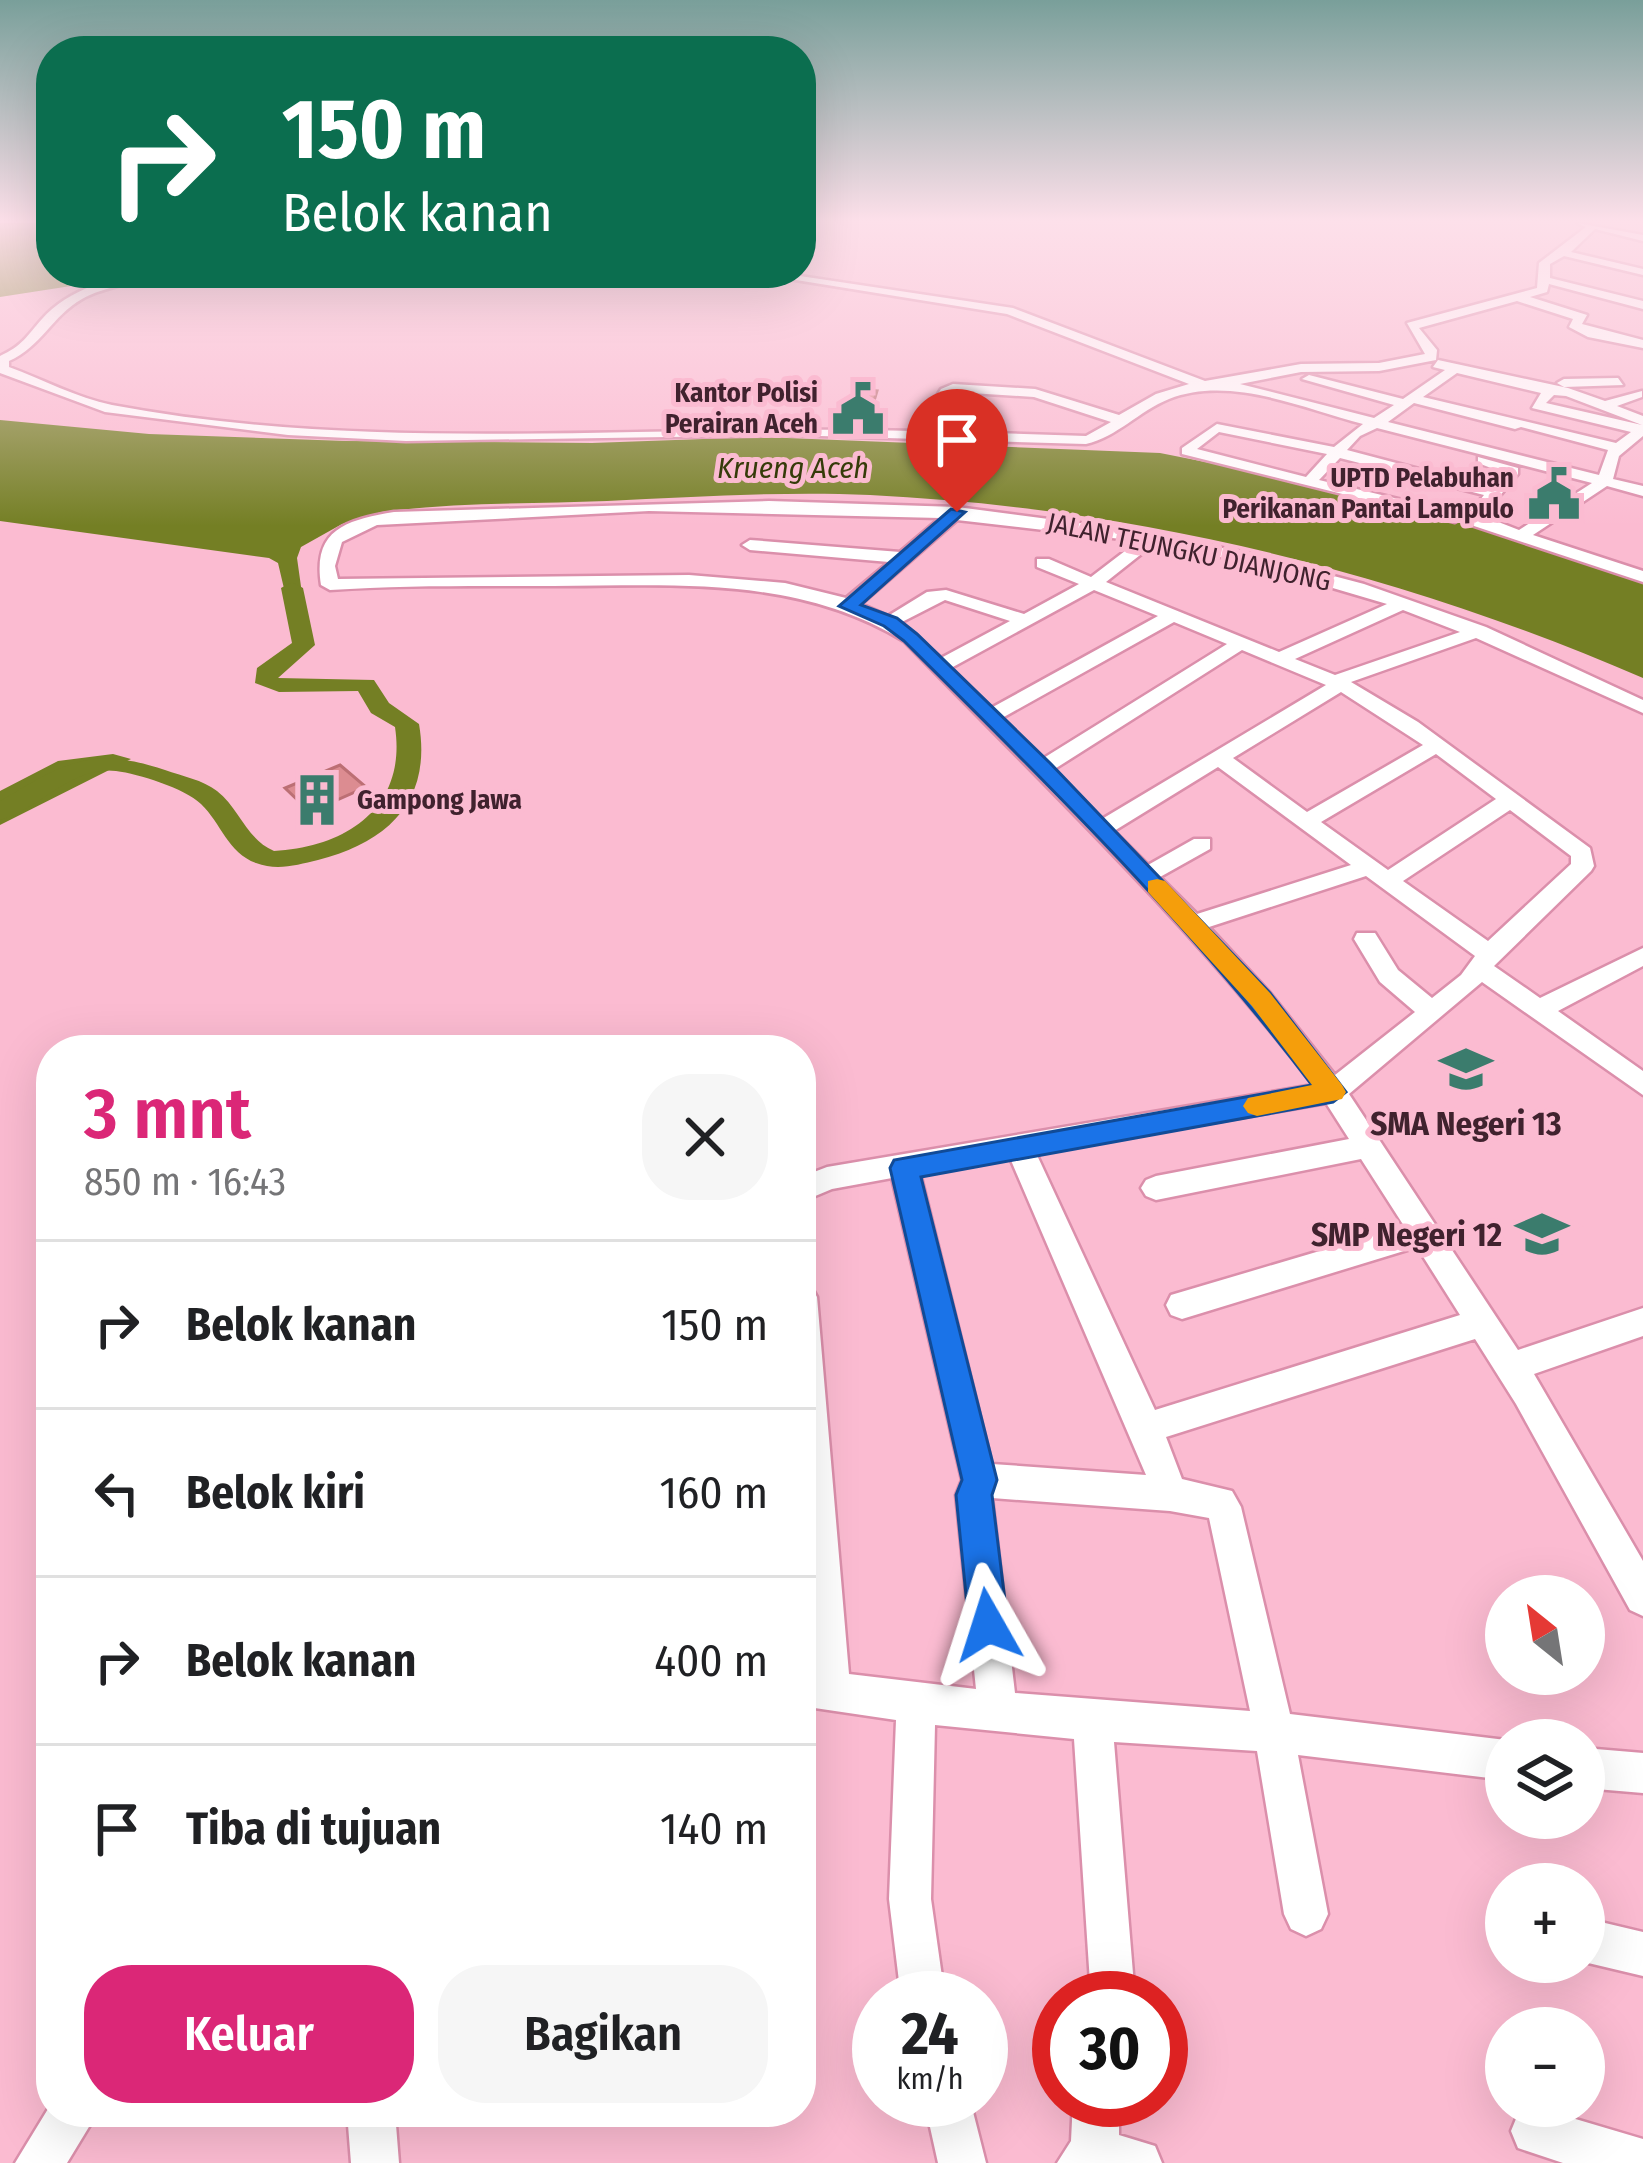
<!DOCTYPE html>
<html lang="id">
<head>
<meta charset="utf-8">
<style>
	body { margin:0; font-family:"Fira Sans Condensed",sans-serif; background:#f6f6f6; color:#202124; height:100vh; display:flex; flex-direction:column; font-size:45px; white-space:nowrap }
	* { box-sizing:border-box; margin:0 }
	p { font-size:39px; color:#757577 }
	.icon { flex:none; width:66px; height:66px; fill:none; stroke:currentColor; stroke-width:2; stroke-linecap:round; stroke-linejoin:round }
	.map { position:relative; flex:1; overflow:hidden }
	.details { position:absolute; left:36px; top:1035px; width:780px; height:1092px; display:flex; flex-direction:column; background:#fff; border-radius:48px; box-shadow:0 12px 48px #0002 }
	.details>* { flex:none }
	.top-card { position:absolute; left:36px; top:36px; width:780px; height:252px; border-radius:48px; box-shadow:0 12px 48px #0002; background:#0b6e4f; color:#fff; overflow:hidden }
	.needle { width:78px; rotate:330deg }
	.fabs { position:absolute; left:1485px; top:1575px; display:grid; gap:24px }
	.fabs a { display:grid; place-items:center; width:120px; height:120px; border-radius:50%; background:#fff; box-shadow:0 12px 48px #0002; font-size:60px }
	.speed { position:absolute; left:852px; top:1971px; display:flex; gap:24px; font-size:60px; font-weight:700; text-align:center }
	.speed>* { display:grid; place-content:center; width:156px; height:156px; border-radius:50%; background:#fff; box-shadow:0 12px 48px #0002; line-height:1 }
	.speed small { font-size:30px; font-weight:400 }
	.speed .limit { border:18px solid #d22; background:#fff; color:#111 }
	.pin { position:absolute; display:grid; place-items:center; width:102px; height:102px; color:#fff; margin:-123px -51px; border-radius:50% 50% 50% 0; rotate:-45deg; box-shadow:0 0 12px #0007 }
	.pin .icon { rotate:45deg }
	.me { position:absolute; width:132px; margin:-66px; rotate:354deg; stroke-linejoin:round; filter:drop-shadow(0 0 9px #0008) }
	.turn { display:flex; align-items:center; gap:42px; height:252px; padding:0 48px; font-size:54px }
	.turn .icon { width:156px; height:156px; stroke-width:2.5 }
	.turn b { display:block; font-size:84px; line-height:102px }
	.round { display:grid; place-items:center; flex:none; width:126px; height:126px; border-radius:48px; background:#f6f6f6 }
	.headline { display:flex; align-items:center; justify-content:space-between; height:204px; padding:0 48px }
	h1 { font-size:72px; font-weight:600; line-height:90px; color:#db2777 }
	.button { display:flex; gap:24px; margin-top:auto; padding:24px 48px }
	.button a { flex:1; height:138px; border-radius:48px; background:#db2777; color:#fff; font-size:48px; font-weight:600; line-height:138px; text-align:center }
	.button a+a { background:#f6f6f6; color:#202124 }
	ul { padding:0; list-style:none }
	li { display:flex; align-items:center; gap:36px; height:168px; padding:0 48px; border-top:3px solid #e0e0e0 }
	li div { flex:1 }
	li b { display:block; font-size:45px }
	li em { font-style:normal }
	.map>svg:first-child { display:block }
</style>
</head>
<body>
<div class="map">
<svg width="1643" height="2163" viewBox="0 0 1643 2163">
	<rect width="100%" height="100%" fill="#fbbbd1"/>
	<path fill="#747f24" d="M0,223H51V273H103L71,286L0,297Z
		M0,420L149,434L346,441L592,443L759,437L1160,453L1341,489L1463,520L1643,579V678C1398,572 1137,508 870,495C783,491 694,497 607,501C532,504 455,502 381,512L342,524L301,547L297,558L307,629L294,631L278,563L269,558L0,521Z
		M113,754L131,759L0,825V791L58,761Z"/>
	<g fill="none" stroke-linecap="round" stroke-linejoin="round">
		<path fill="#747f24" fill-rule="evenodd" d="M292,582L303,588L315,645L278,678L374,680L389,703L419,724C432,800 389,842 318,860C297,865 277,871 256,863C228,853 221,823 201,804C184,788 139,774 116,771C72,765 39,810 0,820V801C65,763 90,745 165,770C182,776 203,780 217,791C240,809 246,839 274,851C348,847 407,806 395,727L371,713L358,691L279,692L255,683L257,668L292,643L281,588Z"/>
	</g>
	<path fill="#dc8c91" stroke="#bc6f74" stroke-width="3" d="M860,390L877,391L868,421L841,420L848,398Z
		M340,765L366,787L310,812L285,788Z"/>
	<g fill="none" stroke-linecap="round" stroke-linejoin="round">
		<g stroke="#db8fab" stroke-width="5">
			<path id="minor" d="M1577,223L1643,235V241L1595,229L1571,252L1643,269V275L1564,256L1550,264V278L1643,301V309L1549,284L1547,292L1530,297L1587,315L1582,324L1643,340V348L1588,337L1569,327L1573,319L1517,301L1419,328L1437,350L1436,360L1379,371L1301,372L1240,384L1374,418L1394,405L1302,379L1309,375L1403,399L1445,370L1433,367L1438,360L1568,388L1605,401L1642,391V397L1617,406L1643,416V436L1619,456L1613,479L1643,486V496L1607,486L1533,535L1643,571V582L1474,526L1467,516L1484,495L1340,458L1319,480L1461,514L1463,517L1455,522L1182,454V448L1217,424L1334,447L1363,424C1302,408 1230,375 1169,399C1139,411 1117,437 1086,444L788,435L406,441L288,435L105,412L0,373V356C22,346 27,336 42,319C67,290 118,273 156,273C134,285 104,286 82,299C52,316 41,347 9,361V367C42,379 77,398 112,405C376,455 649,423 915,431L941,389L953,384L1035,389L1119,415L1156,394L1189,384L1007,314L752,273H780L1013,308L1205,381L1301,364L1379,363L1425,354L1407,323L1537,288L1539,263L1586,227ZM1457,373L1541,393L1532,408L1631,432L1616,443L1423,397ZM955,392L1034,397L1111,422L1086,436L929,431ZM1554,395L1566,396L1642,425L1546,403ZM1414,403L1515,429L1521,427L1608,450L1599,475L1388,422ZM1377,428L1592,483L1519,530L1483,516L1518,474V468L1478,457V463L1504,473L1491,488L1347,450L1360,436ZM1219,432L1327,454L1306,477L1197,449Z
				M1618,378L1623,385L1564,387L1557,383L1564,379Z
				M769,501L957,507L1125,529L1242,552L1364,584L1486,627L1643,700V713L1476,638L1351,682L1418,722L1590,848L1594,866L1591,871L1494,966L1540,998L1643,948V966L1558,1011L1643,1071V1095L1482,982L1349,1094L1518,1350L1643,1308V1336L1534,1374L1643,1561V1616L1630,1610L1516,1404L1475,1339L1166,1437L1182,1479L1232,1491L1241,1507L1290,1714L1506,1740V1780L1298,1755L1328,1914L1321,1929L1306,1936L1291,1929L1284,1914L1257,1751L1114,1742L1135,1998H1091L1074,1739L935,1725L931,1899L945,1998H901L889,1899L896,1720L801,1706V1668L810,1669L801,1531V1284L812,1288L817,1297L849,1674L976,1689L956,1495L962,1480L892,1178L832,1189L801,1202V1177L827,1167L1313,1085C1191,925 1044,785 904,641C796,575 674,586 553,586C478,586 404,585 330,590L321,585C312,529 347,520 394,512ZM649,511L940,518L900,552L750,540L742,545L750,550L889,562L846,598L785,583L689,575L338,579L335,566L342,542L377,525ZM957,520L1138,541L1091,577L1049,559H1037V567L1079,584L1024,614L946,590L927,592L888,616L861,604ZM1154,544L1241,561L1387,604L1279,652L1106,582ZM1094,590L1158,616L991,708L951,668ZM945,600L1010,621L941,658L900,623ZM1403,610L1460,632L1335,675L1295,659ZM1174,622L1227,644L1042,759L1002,718ZM1242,650L1326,685L1102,819L1053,770ZM1341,692L1423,745L1307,812L1233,758ZM1436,754L1496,799L1388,870L1321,822ZM1218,767L1351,865L1197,914L1160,877L1210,849V839H1194L1148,865L1114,831ZM1510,810L1571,856V864L1488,941L1403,881ZM1366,876L1475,956L1461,975L1432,998L1398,970L1375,933H1357L1354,939L1380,982L1415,1012L1335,1075L1270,993L1209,927ZM1326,1103L1349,1139L1156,1176L1146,1180L1141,1188L1146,1196L1156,1200L1361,1159L1404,1226L1171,1295L1166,1305L1171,1315L1182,1319L1417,1247L1460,1315L1155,1410L1036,1153ZM1010,1158L1146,1475L992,1464L920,1173ZM992,1498L1170,1511L1209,1518L1250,1711L1015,1693Z
				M1584,1748L1643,1753V1793L1584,1788Z
				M1584,1918L1643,1932V1976L1584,1962Z
				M924,2100H970L986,2163H938Z
				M1073,2100H1119V2135L1155,2146L1162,2163H1057L1071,2141Z
				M51,2104V2112H98L67,2163H15Z
				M1535,2107L1643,2139V2163H1563L1518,2148L1511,2131L1518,2114Z
				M347,2112H395L399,2163H351Z"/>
		</g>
		<use href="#minor" fill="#fff" fill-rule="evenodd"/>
	</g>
	<linearGradient id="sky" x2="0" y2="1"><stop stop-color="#799f9a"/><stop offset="0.42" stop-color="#fde0ea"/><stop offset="1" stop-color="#fde0ea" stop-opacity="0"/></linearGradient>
	<rect width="1643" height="526" fill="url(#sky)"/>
	<path fill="#1a73e8" stroke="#114b97" stroke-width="3" d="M951,509L965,512L861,605L897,618L917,634L1050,763L1270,993L1346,1092L1333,1102L921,1177L997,1480L992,1495L1008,1625L1002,1638L988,1644L975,1638L969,1625L956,1495L962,1480L890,1168L894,1160L1312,1085C1191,925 1046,782 904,641L884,626L839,606Z"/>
	<path fill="#f59e0b" d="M1157,879L1165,881L1270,993L1342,1085L1346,1092L1342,1099L1257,1116L1248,1113L1243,1106L1248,1098L1312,1085L1252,1006L1148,892V881Z"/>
	<defs>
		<g id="civic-bare" transform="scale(4.14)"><path d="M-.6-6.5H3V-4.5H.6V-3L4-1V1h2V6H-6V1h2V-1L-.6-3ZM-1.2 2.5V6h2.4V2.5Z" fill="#3b7c6d" stroke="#fbbbd1" stroke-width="2.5" paint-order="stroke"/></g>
		<g id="building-bare" transform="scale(4.14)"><path d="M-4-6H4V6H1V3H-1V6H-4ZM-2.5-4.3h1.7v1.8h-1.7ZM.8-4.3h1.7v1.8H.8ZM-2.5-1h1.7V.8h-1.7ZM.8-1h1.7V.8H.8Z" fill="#3b7c6d" stroke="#fbbbd1" stroke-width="2.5" paint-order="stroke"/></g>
		<g id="school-bare" transform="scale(4.14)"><path d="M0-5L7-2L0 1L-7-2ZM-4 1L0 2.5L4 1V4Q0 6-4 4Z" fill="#3b7c6d" stroke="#fbbbd1" stroke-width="2.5" paint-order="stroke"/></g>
	</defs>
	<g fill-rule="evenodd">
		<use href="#civic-bare" x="858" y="409"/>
		<use href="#civic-bare" x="1554" y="494"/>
		<use href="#building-bare" x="317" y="800"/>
		<use href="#school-bare" x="1466" y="1069"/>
		<use href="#school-bare" x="1542" y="1234"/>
	</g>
	<g text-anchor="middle" stroke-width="10" stroke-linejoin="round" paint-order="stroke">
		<g font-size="27" font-weight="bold" fill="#40222e" stroke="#fbbbd1" text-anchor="end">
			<text x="818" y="402">Kantor Polisi<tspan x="818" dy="31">Perairan Aceh</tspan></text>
			<text x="1514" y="487">UPTD Pelabuhan<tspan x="1514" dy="31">Perikanan Pantai Lampulo</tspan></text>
			<text x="357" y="809" text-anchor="start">Gampong Jawa</text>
		</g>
		<g font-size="27" fill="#40222e" stroke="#fbbbd1">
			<text transform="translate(1189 552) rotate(12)" y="9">JALAN TEUNGKU DIANJONG</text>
		</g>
		<g font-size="30" font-style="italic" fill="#353b09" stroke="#fbbbd1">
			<text x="793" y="478">Krueng Aceh</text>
		</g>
		<g font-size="33" font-weight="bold" fill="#40222e" stroke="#fbbbd1">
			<text x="1466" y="1135">SMA Negeri 13</text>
			<text x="1502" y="1246" text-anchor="end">SMP Negeri 12</text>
		</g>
	</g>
</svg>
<div class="fabs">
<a><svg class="needle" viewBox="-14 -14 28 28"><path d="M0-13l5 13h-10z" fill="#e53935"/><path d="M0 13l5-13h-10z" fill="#757577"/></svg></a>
<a><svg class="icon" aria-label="layers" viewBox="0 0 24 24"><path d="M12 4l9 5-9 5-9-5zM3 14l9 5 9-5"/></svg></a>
<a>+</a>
<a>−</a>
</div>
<div class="speed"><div>24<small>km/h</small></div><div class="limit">30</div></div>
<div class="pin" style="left:957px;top:512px;background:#d93025"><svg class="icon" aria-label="arrive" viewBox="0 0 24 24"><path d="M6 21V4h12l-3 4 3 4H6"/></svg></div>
<svg class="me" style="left:988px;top:1625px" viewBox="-20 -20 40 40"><path d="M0-17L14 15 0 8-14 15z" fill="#1a73e8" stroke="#fff" stroke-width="4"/></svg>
<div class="top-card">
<div class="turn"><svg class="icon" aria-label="right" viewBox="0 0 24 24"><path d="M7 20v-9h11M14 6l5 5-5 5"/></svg><div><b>150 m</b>Belok kanan</div></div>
</div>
<section class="details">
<div class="headline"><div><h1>3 mnt</h1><p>850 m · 16:43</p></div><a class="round"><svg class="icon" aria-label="close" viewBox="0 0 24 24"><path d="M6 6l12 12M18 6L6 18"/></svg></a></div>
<ul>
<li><svg class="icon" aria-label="right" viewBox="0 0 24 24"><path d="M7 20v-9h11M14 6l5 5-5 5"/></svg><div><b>Belok kanan</b></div><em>150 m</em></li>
<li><svg class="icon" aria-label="left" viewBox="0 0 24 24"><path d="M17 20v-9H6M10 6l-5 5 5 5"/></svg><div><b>Belok kiri</b></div><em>160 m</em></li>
<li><svg class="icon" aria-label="right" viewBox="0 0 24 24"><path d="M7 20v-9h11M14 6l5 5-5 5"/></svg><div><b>Belok kanan</b></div><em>400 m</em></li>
<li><svg class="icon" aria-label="arrive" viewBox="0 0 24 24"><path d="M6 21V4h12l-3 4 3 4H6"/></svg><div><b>Tiba di tujuan</b></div><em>140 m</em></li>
</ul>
<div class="button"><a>Keluar</a><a>Bagikan</a></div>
</section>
</div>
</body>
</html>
